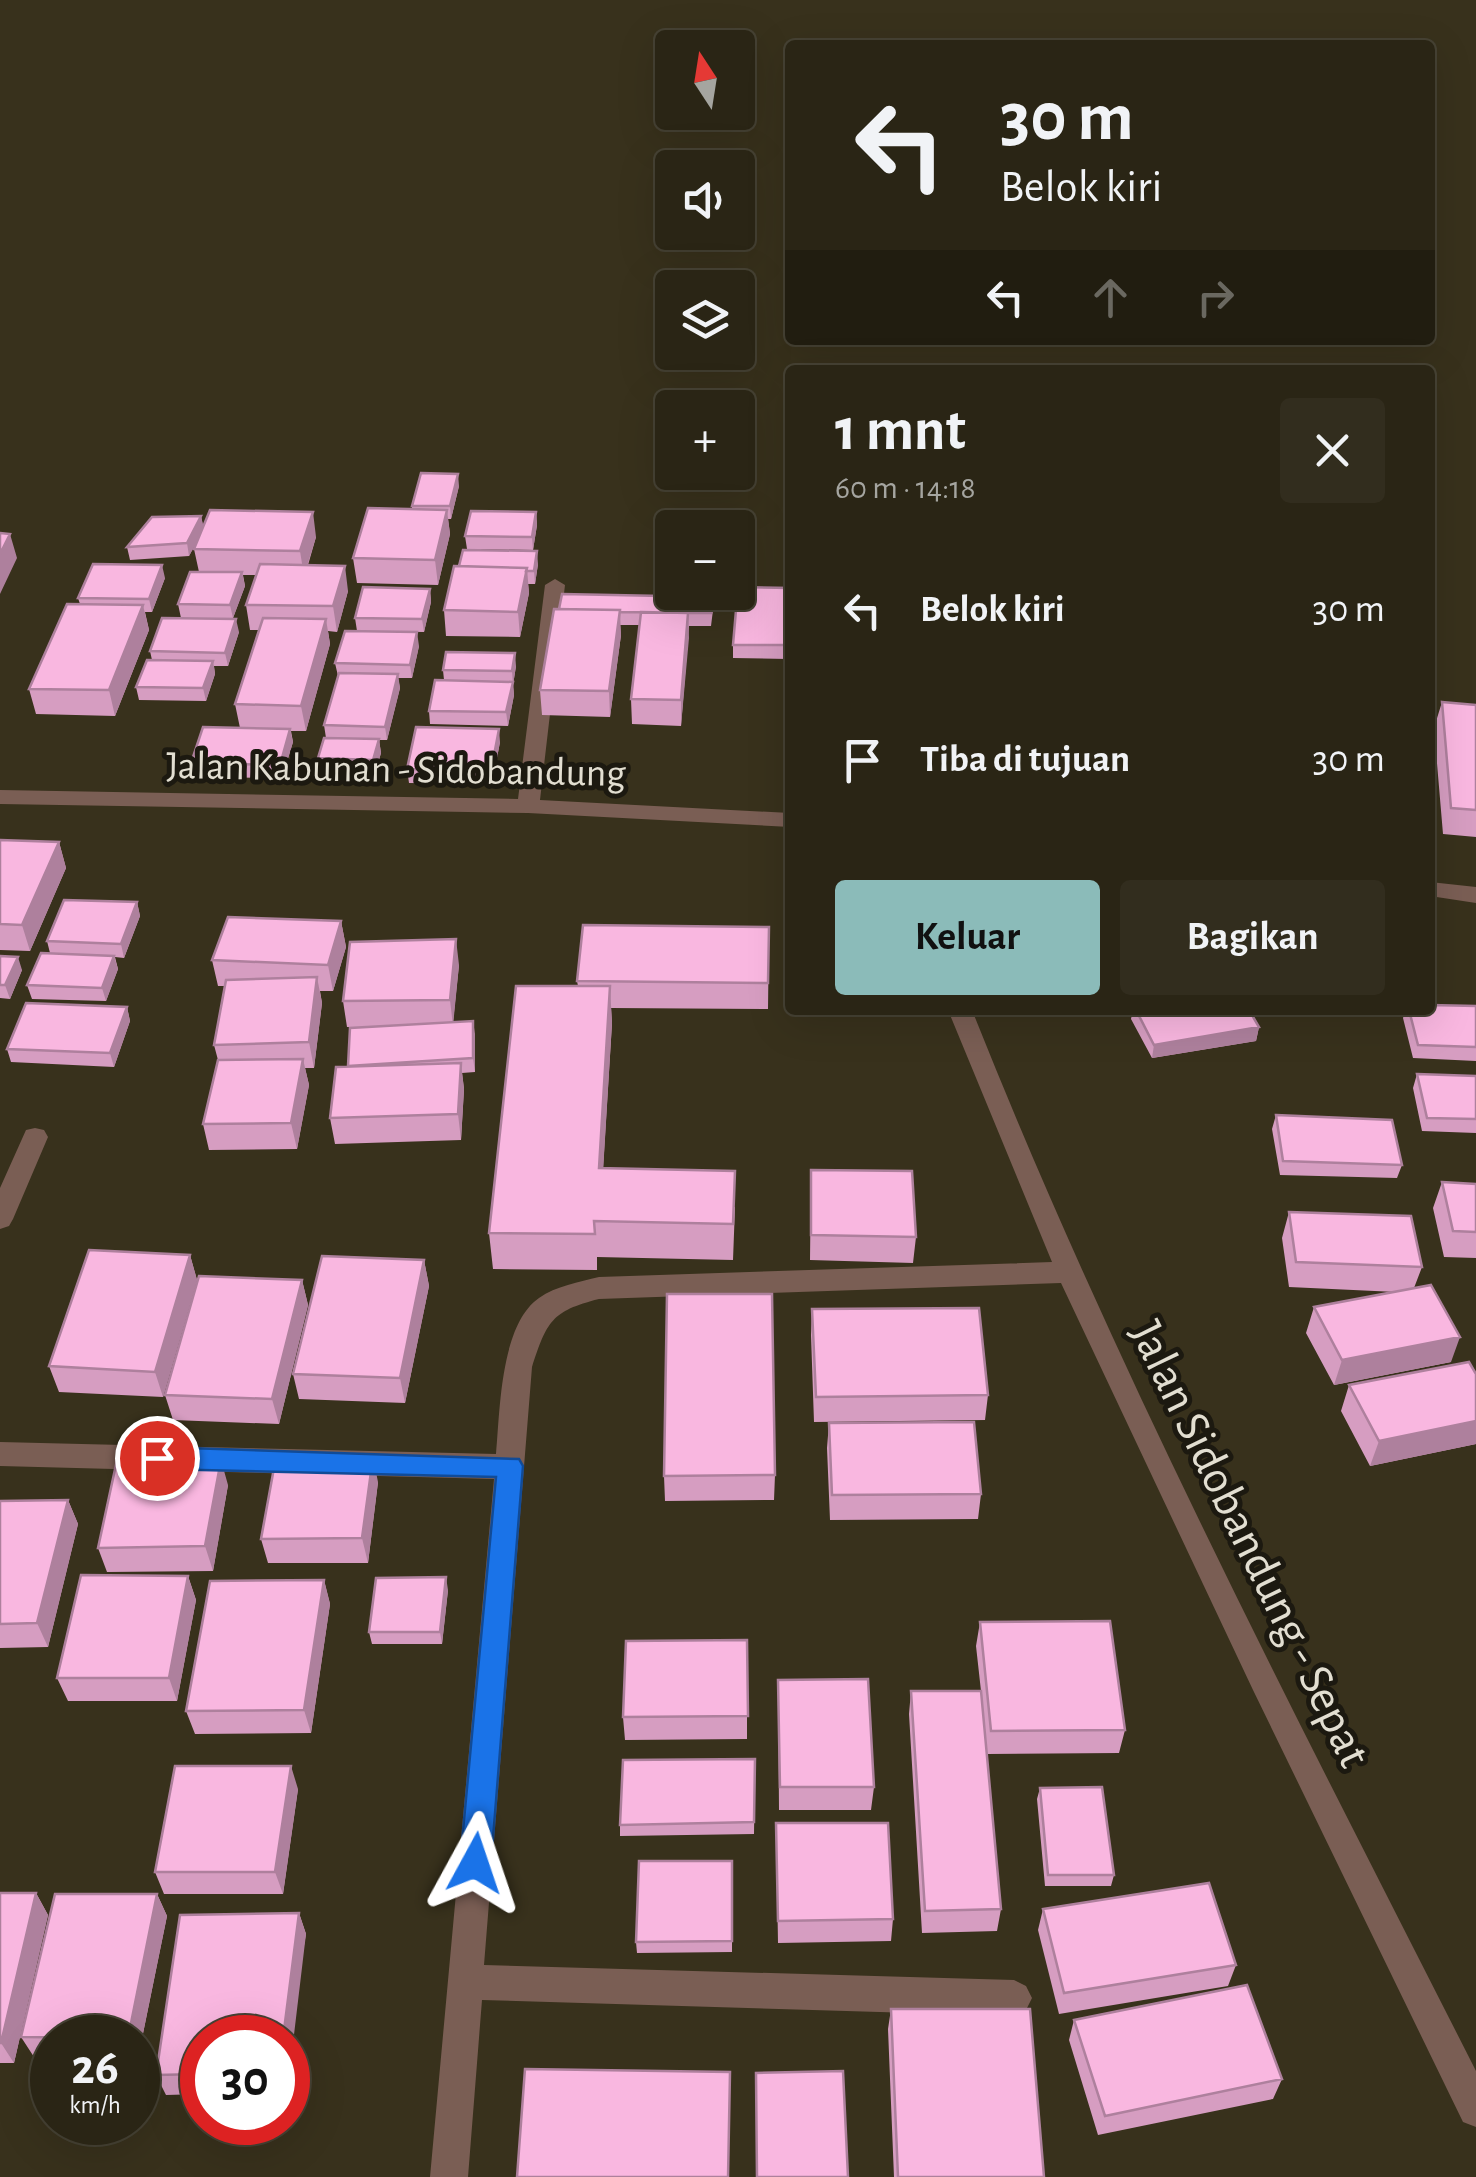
<!DOCTYPE html>
<html lang="id">
<head>
<meta charset="utf-8">
<style>
	body { margin:0; font-family:"Alegreya Sans",sans-serif; background:#322d1e; color:#f1f3f6; height:100vh; display:flex; flex-direction:column; font-size:38px; white-space:nowrap }
	* { box-sizing:border-box; margin:0 }
	p { font-size:32px; color:#a5a5a0 }
	.icon { flex:none; width:55px; height:55px; fill:none; stroke:currentColor; stroke-width:2; stroke-linecap:round; stroke-linejoin:round }
	.map { position:relative; flex:1; overflow:hidden }
	.details { position:absolute; left:785px; top:365px; width:650px; height:650px; display:flex; flex-direction:column; background:#2a2515; border-radius:10px; box-shadow:0 10px 40px #0002,0 0 0 2px #464234 }
	.details>* { flex:none }
	.hud { position:absolute; left:785px; top:40px; width:650px; height:305px; border-radius:10px; box-shadow:0 10px 40px #0002,0 0 0 2px #464234; background:#2a2515; color:#f1f3f6; overflow:hidden }
	.needle { width:65px; rotate:348deg }
	.controls { position:absolute; left:655px; top:30px; display:grid; gap:20px }
	.controls a { display:grid; place-items:center; width:100px; height:100px; border-radius:10px; background:#2a2515; box-shadow:0 10px 40px #0002,0 0 0 2px #464234; font-size:50px }
	.speed { position:absolute; left:30px; top:2015px; display:flex; gap:20px; font-size:50px; font-weight:700; text-align:center }
	.speed>* { display:grid; place-content:center; width:130px; height:130px; border-radius:50%; background:#2a2515; box-shadow:0 10px 40px #0002,0 0 0 2px #464234; line-height:1 }
	.speed small { font-size:25px; font-weight:400 }
	.speed .limit { border:15px solid #d22; background:#fff; color:#111 }
	.pin { position:absolute; display:grid; place-items:center; width:85px; height:85px; color:#fff; margin:-42px; border:5px solid #fff; border-radius:50%; box-shadow:0 2px 10px #0007 }
	.me { position:absolute; width:110px; margin:-55px; rotate:5deg; stroke-linejoin:round; filter:drop-shadow(0 0 8px #0008) }
	.turn { display:flex; align-items:center; gap:35px; height:210px; padding:0 50px; font-size:45px }
	.turn .icon { width:130px; height:130px; stroke-width:2.5 }
	.turn b { display:block; font-size:70px; line-height:85px }
	.lanes { display:flex; align-items:center; height:95px; padding:0 50px; background:#0003; justify-content:center; gap:50px; direction:ltr }
	.lanes .off { opacity:.35 }
	.round { display:grid; place-items:center; flex:none; width:105px; height:105px; border-radius:10px; background:#322d1e }
	.head { display:flex; align-items:center; justify-content:space-between; height:170px; padding:0 50px }
	h1 { font-size:60px; font-weight:700; line-height:75px }
	.button { display:flex; gap:20px; margin-top:auto; padding:20px 50px }
	.button a { flex:1; height:115px; border-radius:10px; background:#8bbbb9; color:#111; font-size:40px; font-weight:700; line-height:115px; text-align:center }
	.button a+a { background:#322d1e; color:#f1f3f6 }
	ul { padding:0; list-style:none }
	li { display:flex; align-items:center; gap:30px; height:150px; padding:0 50px }
	li div { flex:1 }
	li b { display:block; font-size:38px }
	li em { font-style:normal }
	.map>svg:first-child { display:block }
</style>
</head>
<body>
<div class="map">
<svg width="1476" height="2177" viewBox="0 0 1476 2177">
	<rect width="100%" height="100%" fill="#38311c"/>
	<g fill="none" stroke-linecap="round" stroke-linejoin="round">
		<path fill="#7a5e54" fill-rule="evenodd" d="M555,579L565,585L540,800L790,813V827L528,813L0,804V790L518,799L545,585Z
			M1430,882L1476,887V903L1430,896Z
			M948,1010H972C1116,1373 1299,1722 1476,2071V2127L1463,2122L1253,1690L1061,1283L599,1299C551,1311 547,1322 532,1367L484,1965L1014,1980L1026,1986L1032,1998L1026,2010L1014,2016L482,2000L468,2177H430L494,1479L0,1466V1442L496,1454C500,1412 500,1325 539,1298C556,1286 579,1282 599,1277L1052,1262Z
			M35,1128L44,1130L48,1137L13,1219L9,1226L0,1229V1188L26,1130Z"/>
	</g>
	<path fill="#d69dc1" d="M459,486L451,519H448L450,534L438,585L357,583L353,558L412,509V506Z
		M536,512L537,525L533,550L467,549L465,536Z
		M201,516L203,526L316,537L308,565L348,591L337,632L328,631L330,644L306,731H291L293,742L282,778L194,777L191,763L240,728L235,704L259,630H250L246,605L256,575H243L245,586L233,618H181L178,604L199,572L194,549L198,539L189,556L130,560L127,547Z
		M538,564L535,584H528L529,593L520,637L446,636L444,610Z
		M165,578L152,612H145L149,630L115,716L36,714L29,689L80,604L78,598Z
		M790,588L788,659L733,658V645Z
		M430,589L431,602L424,632L357,631L355,618Z
		M554,609L713,610L711,626H689L681,726L632,724L631,699L639,625H620L621,635L610,717L542,715L540,690Z
		M239,632L228,666H214L215,674L206,701L139,700L136,687L152,660L150,651Z
		M419,646L412,678H398L400,688L387,740H379L381,753L375,773L321,772L318,758L326,738L324,725L338,676L335,663Z
		M516,666L513,685L514,695L508,726L430,724L429,711L444,680L443,670Z
		M1442,702L1476,705V837L1443,834L1434,728Z
		M500,742L492,784L409,783L407,769Z
		M0,840L59,842L66,868L30,951L0,950Z
		M137,902L140,916L124,958L115,957L118,969L106,1001L32,999L27,985L50,953L47,941Z
		M341,921L346,947L333,991H320L322,1003L314,1068H305L309,1085L297,1149L209,1150L203,1124L218,1060L214,1045L225,986H218L212,960Z
		M769,927L768,1009L611,1008L612,1023L603,1169L735,1207L733,1260L597,1257V1270L493,1269L489,1233L578,986L577,981Z
		M0,956L22,970L10,999L0,998Z
		M459,965L453,1022L475,1034V1072L462,1073L464,1089L461,1140L335,1144L330,1118L348,1066L358,1027H347L343,1001Z
		M1476,1006V1061L1413,1058L1403,1018L1406,1010H1430Z
		M127,1007L130,1021L114,1067L11,1062L7,1049Z
		M1133,1010H1249L1259,1027L1256,1041L1152,1058L1131,1019Z
		M1417,1074L1476,1076V1133L1422,1131L1413,1088Z
		M1276,1115L1402,1165L1397,1178L1280,1175L1272,1129Z
		M811,1170L916,1237L913,1263L810,1260Z
		M1442,1182L1476,1184V1258L1444,1257L1433,1208Z
		M1289,1212L1422,1267L1414,1288L1451,1362L1334,1385L1306,1333L1314,1307L1396,1292L1289,1287L1282,1238Z
		M190,1255L197,1280L163,1397L59,1392L49,1366Z
		M424,1260L429,1286L405,1403L299,1399L293,1374Z
		M302,1280L308,1305L279,1424L173,1420L165,1395Z
		M812,1309L988,1395L985,1420L814,1422L811,1335Z
		M1476,1374V1444L1370,1466L1341,1411L1349,1385Z
		M829,1423L981,1494L978,1519L830,1520L827,1448Z
		M775,1475L774,1500L665,1501L664,1476Z
		M378,1482L368,1563H268L261,1539Z
		M228,1485L213,1571L107,1572L98,1548Z
		M68,1500L78,1524L48,1647L0,1648V1501Z
		M188,1576L196,1600L177,1701H68L57,1678Z
		M324,1580L330,1604L311,1733L195,1734L186,1711Z
		M448,1590L442,1644H372L369,1632Z
		M980,1622L1125,1730L1119,1753L987,1754L1001,1909L997,1931L922,1933L909,1714L911,1691H981L976,1646Z
		M747,1640V1739L625,1740L623,1717Z
		M778,1680L874,1787L871,1810H779Z
		M755,1759L754,1834L620,1836V1825Z
		M1040,1788L1114,1875L1111,1886H1045L1037,1799Z
		M298,1789L283,1894H164L155,1872Z
		M776,1823L893,1919L891,1941L778,1943Z
		M732,1861V1952L637,1953L636,1942Z
		M0,1893H36L48,1915L14,2063H0Z
		M157,1894L167,1916L138,2058V2038H52V2058L34,2057L21,2037Z
		M1043,1909L1236,1965L1228,1986L1059,2014L1038,1930Z
		M299,1913L306,1934L288,2038H202V2094L166,2095L156,2075Z
		M891,2009L1044,2177H894L888,2029Z
		M1074,2020L1282,2079L1273,2099L1098,2135L1069,2040Z"/>
	<path fill="#ae809d" d="M458,474L459,486L451,519L450,506Z
		M447,510L450,534L438,585L435,560Z
		M313,512L316,537L304,576L300,551Z
		M536,512L537,525L533,550L532,537Z
		M201,516L204,529L189,556L187,543Z
		M10,534L17,558L0,594V554Z
		M537,551L538,564L535,584L534,571Z
		M162,565L165,578L152,612L149,599Z
		M345,566L348,591L337,632L333,606Z
		M527,568L529,593L520,637L518,612Z
		M242,572L245,586L233,618L230,605Z
		M430,589L431,602L424,632L422,619Z
		M143,605L149,630L115,716L109,690Z
		M620,610L621,635L610,717L609,691Z
		M688,613L689,638L681,726V700Z
		M236,619L239,632L228,666L225,653Z
		M326,619L330,644L306,731L301,706Z
		M417,632L419,646L412,678L410,665Z
		M515,653L516,666L513,685L512,671Z
		M213,661L215,674L206,701L203,688Z
		M398,674L400,688L387,740L385,727Z
		M513,682L514,695L508,726L506,712Z
		M290,729L293,742L282,778L280,765Z
		M499,729L500,742L492,784L491,771Z
		M379,739L381,753L375,773L373,760Z
		M59,842L66,868L30,951L22,925Z
		M137,902L140,916L124,958L121,944Z
		M341,921L346,947L333,991L328,965Z
		M456,939L459,965L453,1026L450,1000Z
		M114,956L118,969L106,1001L102,988Z
		M18,957L22,970L10,999L5,985Z
		M317,977L322,1003L314,1068L309,1042Z
		M610,986L612,1023L601,1205L599,1168Z
		M127,1007L130,1021L114,1067L110,1053Z
		M473,1021L475,1034V1072L473,1058Z
		M1259,1027L1256,1041L1152,1058L1154,1045Z
		M303,1059L309,1085L297,1149L291,1123Z
		M461,1063L464,1089L461,1140L458,1114Z
		M190,1255L197,1280L163,1397L155,1372Z
		M424,1260L429,1286L405,1403L400,1378Z
		M302,1280L308,1305L279,1424L272,1399Z
		M1460,1337L1451,1362L1334,1385L1342,1360Z
		M1476,1421V1444L1370,1466L1379,1441Z
		M373,1457L378,1482L368,1563L362,1538Z
		M221,1460L228,1485L213,1571L205,1546Z
		M68,1500L78,1524L48,1647L37,1623Z
		M188,1576L196,1600L177,1701L169,1678Z
		M446,1577L448,1590L442,1644L440,1632Z
		M324,1580L330,1604L311,1733L304,1710Z
		M291,1766L298,1789L283,1894L275,1872Z
		M36,1893L48,1915L14,2063L1,2043Z
		M157,1894L167,1916L138,2058V2038H128Z
		M299,1913L306,1934L288,2085V2038H283Z"/>
	<path fill="#f9b7e0" stroke="#ae809d" stroke-width="2.5" d="M421,473L458,474L450,506H412Z
		M368,508L447,510L435,560L353,558Z
		M210,510L313,512L300,551L194,549Z
		M471,511L536,512L532,537L465,536Z
		M201,516L187,543L127,547L152,517Z
		M0,533L10,534L0,554Z
		M463,550L537,551L534,571H526L527,568L459,566Z
		M93,564L162,565L149,599L78,598Z
		M260,564L345,566L333,606L246,605Z
		M454,566L527,568L518,612L444,610Z
		M190,572H242L230,605L178,604Z
		M363,587L430,589L422,619L355,618Z
		M738,587L790,588L788,645H733Z
		M562,594L713,597L711,613L620,612V610L559,609Z
		M67,604L143,605L109,690L29,689Z
		M554,609L620,610L609,691L540,690Z
		M641,612L688,613L681,700L631,699Z
		M162,618L236,619L225,653L150,651Z
		M263,618L326,619L301,706L235,704Z
		M345,631L417,632L410,665L335,663Z
		M446,652L515,653L512,671L443,670Z
		M147,660L213,661L203,688L136,687Z
		M339,673L398,674L385,727L324,725Z
		M435,680L513,682L506,712L429,711Z
		M1442,702L1476,705V810L1451,808Z
		M203,727L290,729L280,765L191,763Z
		M416,727L499,729L491,771L407,769Z
		M324,738L379,739L373,760L318,758Z
		M1430,805L1432,835L1430,834Z
		M0,840L59,842L22,925L0,924Z
		M64,900L137,902L121,944L47,941Z
		M228,917L341,921L328,965L212,960Z
		M583,925L769,927L768,983L577,981Z
		M456,939L450,1000L343,1001L350,942Z
		M41,953L114,956L102,988L27,985Z
		M0,956L18,957L5,985H0Z
		M317,977L309,1042L214,1045L226,980Z
		M516,986H610L599,1168L735,1171L733,1224L594,1221L595,1234L489,1233Z
		M26,1003L127,1007L110,1053L7,1049Z
		M1430,1005L1476,1006V1047L1418,1045L1409,1010H1430Z
		M1136,1010H1249L1259,1027L1154,1045Z
		M473,1021V1058L348,1066L350,1028Z
		M303,1059L291,1123L203,1124L218,1060Z
		M461,1063L458,1114L330,1118L336,1067Z
		M1417,1074L1476,1076V1119L1427,1118Z
		M1276,1115L1392,1120L1402,1165L1283,1161Z
		M811,1170L912,1171L916,1237L811,1235Z
		M1442,1182L1476,1184V1232L1453,1231Z
		M1289,1212L1411,1216L1422,1267L1296,1262Z
		M89,1250L190,1255L155,1372L49,1366Z
		M322,1256L424,1260L400,1378L293,1374Z
		M199,1276L302,1280L272,1399L165,1395Z
		M1431,1285L1460,1337L1342,1360L1314,1307Z
		M667,1294H772L775,1475L664,1476Z
		M979,1308L988,1395L816,1397L812,1309Z
		M1469,1362L1476,1374V1421L1379,1441L1349,1385Z
		M974,1422L981,1494L832,1495L829,1423Z
		M276,1457H373L362,1538L261,1539Z
		M117,1460H221L205,1546L98,1548Z
		M68,1500L37,1623L0,1624V1501Z
		M81,1575L188,1576L169,1678H57Z
		M446,1577L440,1632H369L376,1578Z
		M324,1580L304,1710L186,1711L210,1581Z
		M1110,1621L1125,1730L991,1731L980,1622Z
		M747,1640L748,1716L623,1717L626,1641Z
		M868,1679L874,1787H780L778,1680Z
		M911,1691H981L1001,1909L925,1911Z
		M755,1759L754,1822L620,1825L623,1760Z
		M175,1766H291L275,1872H155Z
		M1102,1787L1114,1875H1048L1040,1788Z
		M776,1823H888L893,1919L778,1921Z
		M639,1861H732V1941L636,1942Z
		M1209,1883L1236,1965L1064,1993L1043,1909Z
		M0,1893H36L1,2043H0Z
		M55,1894H157L128,2038L21,2037Z
		M299,1913L283,2038H202V2074L156,2075L180,1915Z
		M1247,1985L1282,2079L1105,2116L1074,2020Z
		M891,2009H1030L1044,2177H898Z
		M525,2069L730,2072L728,2177H517Z
		M843,2071L848,2177H757L756,2073Z"/>
	<path fill="#1a73e8" stroke="#114b97" stroke-width="2.5" d="M157,1447L519,1459L523,1466L491,1863L486,1873L475,1877L464,1873L460,1863L496,1477L157,1469L148,1466L144,1458L148,1450Z"/>
	<g text-anchor="middle" stroke-width="10" stroke-linejoin="round" paint-order="stroke">
		<g font-size="40" fill="#e2ded1" stroke="#1c1910">
			<text transform="translate(396 768) rotate(1)" y="14">Jalan Kabunan - Sidobandung</text>
		</g>
		<g font-size="48" fill="#e2ded1" stroke="#1c1910">
			<text transform="translate(1252 1543) rotate(64)" y="17">Jalan Sidobandung - Sepat</text>
		</g>
	</g>
</svg>
<div class="controls">
<a><svg class="needle" viewBox="-14 -14 28 28"><path d="M0-13l5 13h-10z" fill="#e53935"/><path d="M0 13l5-13h-10z" fill="#a5a5a0"/></svg></a>
<a><svg class="icon" aria-label="sound" viewBox="0 0 24 24"><path d="M4 9h4l5-4v14l-5-4H4zM17 9q2 3 0 6"/></svg></a>
<a><svg class="icon" aria-label="layers" viewBox="0 0 24 24"><path d="M12 4l9 5-9 5-9-5zM3 14l9 5 9-5"/></svg></a>
<a>+</a>
<a>−</a>
</div>
<div class="speed"><div>26<small>km/h</small></div><div class="limit">30</div></div>
<div class="pin" style="left:157px;top:1458px;background:#d93025"><svg class="icon" aria-label="arrive" viewBox="0 0 24 24"><path d="M6 21V4h12l-3 4 3 4H6"/></svg></div>
<svg class="me" style="left:475px;top:1863px" viewBox="-20 -20 40 40"><path d="M0-17L14 15 0 8-14 15z" fill="#1a73e8" stroke="#fff" stroke-width="4"/></svg>
<div class="hud">
<div class="turn"><svg class="icon" aria-label="left" viewBox="0 0 24 24"><path d="M17 20v-9H6M10 6l-5 5 5 5"/></svg><div><b>30 m</b>Belok kiri</div></div>
<div class="lanes"><svg class="icon" aria-label="left" viewBox="0 0 24 24"><path d="M17 20v-9H6M10 6l-5 5 5 5"/></svg><svg class="icon off" aria-label="ahead" viewBox="0 0 24 24"><path d="M12 20V5M6 11l6-6 6 6"/></svg><svg class="icon off" aria-label="right" viewBox="0 0 24 24"><path d="M7 20v-9h11M14 6l5 5-5 5"/></svg></div>
</div>
<section class="details">
<div class="head"><div><h1>1 mnt</h1><p>60 m · 14:18</p></div><a class="round"><svg class="icon" aria-label="close" viewBox="0 0 24 24"><path d="M6 6l12 12M18 6L6 18"/></svg></a></div>
<ul>
<li><svg class="icon" aria-label="left" viewBox="0 0 24 24"><path d="M17 20v-9H6M10 6l-5 5 5 5"/></svg><div><b>Belok kiri</b></div><em>30 m</em></li>
<li><svg class="icon" aria-label="arrive" viewBox="0 0 24 24"><path d="M6 21V4h12l-3 4 3 4H6"/></svg><div><b>Tiba di tujuan</b></div><em>30 m</em></li>
</ul>
<div class="button"><a>Keluar</a><a>Bagikan</a></div>
</section>
</div>
</body>
</html>
